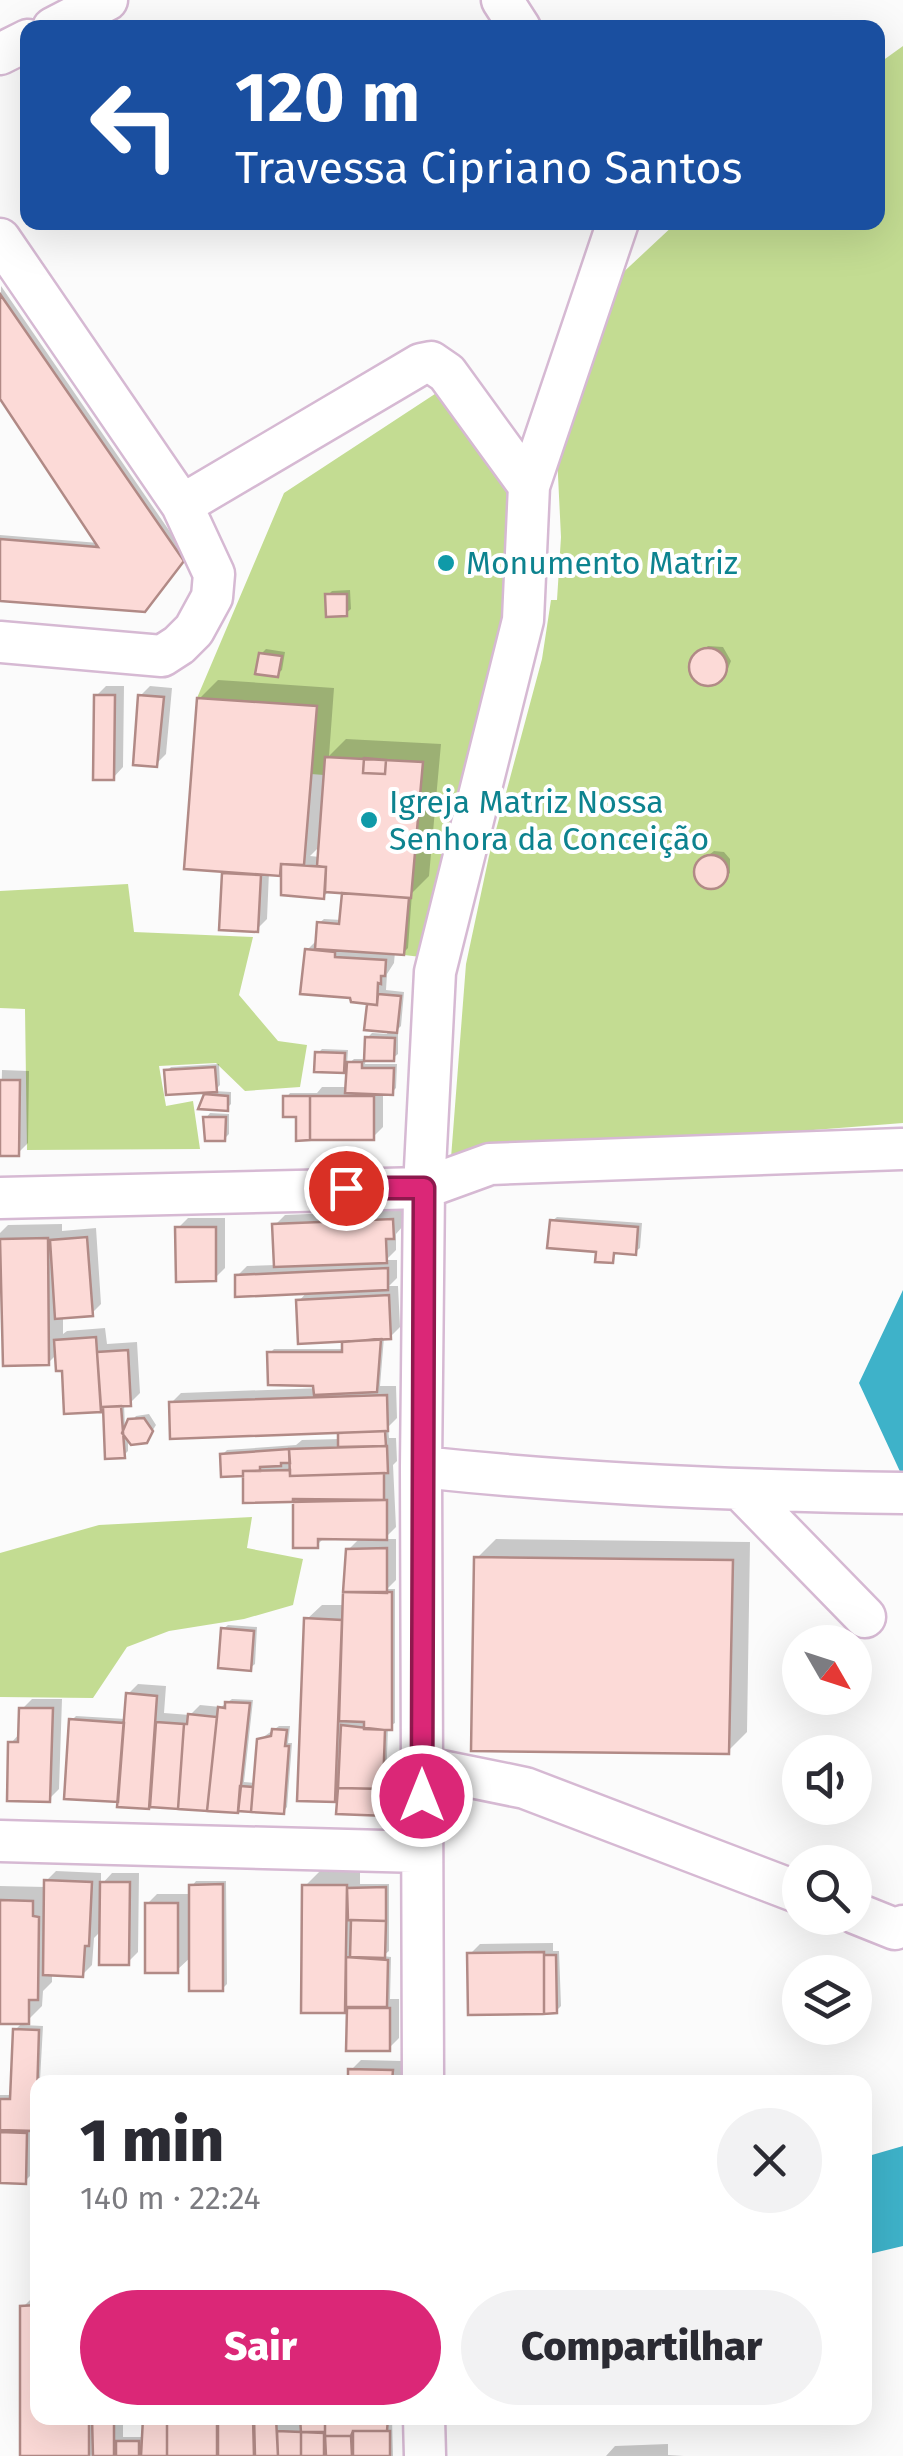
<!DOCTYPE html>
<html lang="pt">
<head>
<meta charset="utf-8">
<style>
	body { margin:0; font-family:"Fira Sans",sans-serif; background:#f2f2f3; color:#2b2b33; height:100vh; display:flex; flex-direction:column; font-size:38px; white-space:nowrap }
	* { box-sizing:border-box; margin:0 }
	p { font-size:32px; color:#7c7c81 }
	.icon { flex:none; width:55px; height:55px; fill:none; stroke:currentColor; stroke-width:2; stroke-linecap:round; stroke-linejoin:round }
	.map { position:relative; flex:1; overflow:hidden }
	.drawer { position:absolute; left:30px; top:2075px; width:842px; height:350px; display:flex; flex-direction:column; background:#fff; border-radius:20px; box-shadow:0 10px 40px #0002 }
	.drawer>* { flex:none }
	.guide { position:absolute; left:20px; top:20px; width:865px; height:210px; border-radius:20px; box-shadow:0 10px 40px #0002; background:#1a4fa0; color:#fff; overflow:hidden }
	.needle { width:65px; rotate:129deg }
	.controls { position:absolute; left:782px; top:1625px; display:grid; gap:20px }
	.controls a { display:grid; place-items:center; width:90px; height:90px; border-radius:50%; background:#fff; box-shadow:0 10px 40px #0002; font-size:50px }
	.pin { position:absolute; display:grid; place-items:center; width:85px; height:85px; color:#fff; margin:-42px; border:5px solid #fff; border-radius:50%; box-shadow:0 2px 10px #0007 }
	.me { position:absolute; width:110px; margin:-55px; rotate:0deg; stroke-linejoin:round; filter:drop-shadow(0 0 8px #0008) }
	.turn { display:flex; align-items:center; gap:35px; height:210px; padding:0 50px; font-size:45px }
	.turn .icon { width:130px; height:130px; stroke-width:2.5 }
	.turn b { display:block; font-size:70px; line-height:85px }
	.round { display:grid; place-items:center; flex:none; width:105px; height:105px; border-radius:52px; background:#f2f2f3 }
	.head { display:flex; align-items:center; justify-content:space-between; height:170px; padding:0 50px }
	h1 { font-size:60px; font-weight:800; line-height:75px }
	.action { display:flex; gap:20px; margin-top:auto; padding:20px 50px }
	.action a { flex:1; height:115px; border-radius:60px; background:#db2777; color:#fff; font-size:40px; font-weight:800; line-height:115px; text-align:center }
	.action a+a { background:#f2f2f3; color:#2b2b33 }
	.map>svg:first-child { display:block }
</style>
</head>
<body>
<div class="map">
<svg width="903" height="2456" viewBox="0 0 903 2456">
	<rect width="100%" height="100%" fill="#fbfbfb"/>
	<path fill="#c3dc92" d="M903,46V1123L451,1158L466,964L489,856L542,659L551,600H557L561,537L557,455L615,280L676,223L878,222V64Z
		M441,390L507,481L505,628L421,957L404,955L423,762L326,757L324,775L311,774L316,706L197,698L284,493Z
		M128,884L134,932L253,937L239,995L278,1041L307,1045L300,1087L245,1091L216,1063L159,1066L166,1106L193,1101L200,1149L27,1150L25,1009L0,1008V891Z
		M252,1517L247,1548L303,1559L293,1605L244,1619L169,1631L127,1647L93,1698L0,1697V1553L99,1525Z"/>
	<path fill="#3eb2c9" d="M903,1290V1478L859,1383Z
		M903,2146V2246L865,2255V2157Z"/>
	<path fill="#0003" fill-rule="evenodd" d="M1,286L186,555L149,605L0,599V535L99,543L0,394Z
		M350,590L351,609L346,613L328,595L332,591Z
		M708,646L723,647L731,661L727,671L712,683L701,682L694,674V658Z
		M266,649L285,652L282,670L277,674L261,654Z
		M218,680L334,688L329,756L346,739L441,744L429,876L412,893L408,948L403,953L395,952L394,963L387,974L386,990L404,992L401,1026L393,1034H398V1054L393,1058L367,1038L372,1033L387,1034L388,1030L369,1005L372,1002L307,950L318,939L319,923L324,919L342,920L344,891L330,890L323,897L284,869L279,873L269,872L267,919L257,929L225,875L230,870L199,699ZM321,845L320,857L310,856Z
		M106,686H124L123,767L113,778L96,696Z
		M150,686L172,688L166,754L156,764L140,696Z
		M714,851L724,852L730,859V873L716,885L702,884L697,876L700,862Z
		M322,1049L348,1050L347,1065L354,1059H366L365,1064H397L396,1088L392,1092H383V1127L373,1137L299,1114L286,1098L290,1093H317L322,1087H348L349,1064L343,1070L318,1053Z
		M219,1064L220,1085L214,1091L231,1092V1104L227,1108L206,1095L212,1090L167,1071L171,1067Z
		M2,1070L29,1071L28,1143L18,1153H0Z
		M210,1113L229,1114V1134L224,1139L206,1118Z
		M402,1210L403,1226L396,1234V1250L386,1260H397V1278L389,1286H398L400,1327L390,1337H384L380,1386H396L397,1418L388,1427L389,1438H396L397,1461L393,1465L396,1527L384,1539H396V1580L387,1589H395V1723L388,1727L386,1785H391L390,1809L386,1814L340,1794L334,1800L307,1619L322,1605H345L348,1550L361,1537L326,1536L317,1545L296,1498L222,1455L227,1450L296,1445L302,1440L340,1439L344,1430L171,1403L181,1393L322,1388L270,1353L274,1349H345L349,1339L299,1301L308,1291L237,1276L247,1266L276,1265L275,1225L285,1215Z
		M557,1217L642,1223L640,1248L635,1252L617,1251L612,1260L552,1221Z
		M188,1218H225V1268L215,1278L178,1228Z
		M62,1224V1231L96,1228L101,1304L91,1314L63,1316V1334L67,1331L105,1328L107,1344L137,1342L140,1393L130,1403L124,1404L125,1429L136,1416L149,1414L156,1425L146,1441L128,1436V1451L123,1456L107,1457L106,1404L100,1409L64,1369L58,1353L48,1363L4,1262L0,1263V1233L8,1225Z
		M496,1539L750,1542L747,1732L728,1751L477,1558Z
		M228,1625L257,1627L255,1664L250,1668L223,1629Z
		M138,1684L166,1686L164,1713L190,1715L200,1705L221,1707L232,1699L253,1700L244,1782L256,1783L259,1740L279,1726H290L288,1743H292L287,1807L283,1812L120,1805L72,1720L76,1716L126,1719L128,1694Z
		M32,1699H62L59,1789L49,1799L11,1743L21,1732L22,1709Z
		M56,1871L101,1873V1885L112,1873H139L138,1952L128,1962L102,1930L94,1938L92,1965L82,1975L52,1973V1982L43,1991L42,2006L23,2025L43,2026L35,2171L25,2181L0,2180V2095H13L15,2030L24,2021H0V1886L46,1887V1881Z
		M320,1871L360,1872V1884H389V1951L383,1956L391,1957L390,1999H399V2038L389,2048H349V2005L344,2010L305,1886Z
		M196,1881H226L227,1984L222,1989L192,1956L177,1970L147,1904L157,1894H192V1886Z
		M553,1943V1951H559L561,2006L556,2011L470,1954L480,1944Z
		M361,2060L402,2061L401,2082H350L351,2070Z
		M33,2297H38V2418H123V2437H145L146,2418H286V2422H303V2418H392L393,2456H326V2421H321V2456H23V2307Z
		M668,2444V2455L684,2456H606L615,2446Z"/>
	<path fill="#fcdad7" stroke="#b18a86" stroke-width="2.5" d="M0,294L184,561L145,612L0,601V539L98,547L0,399Z
		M325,594H347V616L326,617Z
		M689 667a19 19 0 1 1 38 0a19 19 0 1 1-38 0Z
		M259,653L282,656L278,677L255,674Z
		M94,695H115L114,780H93Z
		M138,695L164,697L157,767L133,765Z
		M197,698L317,706L304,865L281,864L280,876L184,869Z
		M325,757L423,762L411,898L325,892L326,867L317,866Z
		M364,758L386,760L385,774L363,773Z
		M694 872a17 17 0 1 1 34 0a17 17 0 1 1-34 0Z
		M281,864L326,867L324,899L281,895Z
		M222,873L261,875L258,932L219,930Z
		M342,893L409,898L404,955L315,949L317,922L339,924Z
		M305,949L335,952V957L386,960L385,976H381V984L378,983L377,1005L351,1002L350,998L300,994Z
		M378,994L401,996L397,1033L364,1030L367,1004L377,1005Z
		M365,1037L395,1038L394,1061H364Z
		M315,1052L345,1053L344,1073L314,1072Z
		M347,1062H362V1068H394L393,1095L345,1093Z
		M215,1067L217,1092L166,1095L164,1070Z
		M0,1080H20L19,1156H0Z
		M204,1094L228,1096V1111L198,1109Z
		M283,1096H310V1140L296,1141V1117H283Z
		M310,1096H374V1140H310Z
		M203,1117H226L225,1141H205Z
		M393,1219L394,1239H386L387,1263L274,1267L272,1224Z
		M550,1220L638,1227L636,1255L614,1253L613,1263L595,1262L596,1252L547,1248Z
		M175,1227H216V1281L176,1282Z
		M87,1237L93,1316L55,1319L50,1240Z
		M48,1238L49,1365L3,1366L0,1239Z
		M388,1268V1290L235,1297V1275Z
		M389,1295L391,1339L298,1344L296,1300Z
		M96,1337L101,1412L64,1414L62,1371H56L54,1340Z
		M381,1339L377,1392L314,1395L313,1386L268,1385L267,1352H342V1342Z
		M128,1350L131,1406L101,1407L97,1352Z
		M387,1395L388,1431L170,1439L169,1402Z
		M121,1406L125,1458L105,1459L103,1407Z
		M144,1418L153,1431L147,1443L131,1445L122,1433L128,1419Z
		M385,1431L386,1446L338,1447V1433Z
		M387,1446L388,1473L290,1476L289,1449Z
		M289,1449L290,1463H281V1466L260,1467V1471H243V1476L221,1477L220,1454Z
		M290,1470V1476L384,1473V1500L243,1503V1471Z
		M293,1499L387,1500V1540L318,1539V1548H293Z
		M387,1548V1593L343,1592L346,1549Z
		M474,1557L733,1560L729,1754L471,1751Z
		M343,1592H392V1730L364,1729V1722L339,1721Z
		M304,1618L342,1620L335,1802L297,1801Z
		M221,1628L254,1631L251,1671L218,1668Z
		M126,1693L157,1696L149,1809L117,1807Z
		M225,1702L250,1703L238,1813L207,1811L218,1707L225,1708Z
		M19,1708H53L50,1802L7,1801L8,1742H18Z
		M188,1714L217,1717L207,1811L178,1809L184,1724H187Z
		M69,1719L124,1723L118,1802L64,1799Z
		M156,1722L184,1724L178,1809L150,1807Z
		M341,1725L385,1730L383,1789L338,1788Z
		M272,1729L287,1730L285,1746H289L284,1814L251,1812L257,1739L271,1736Z
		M240,1786L253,1787L251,1812L238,1811Z
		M338,1788L388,1789L387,1816L336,1814Z
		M44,1880L92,1882L89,1946H85L83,1977L43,1975Z
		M100,1882H130L129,1965H99Z
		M223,1884V1991H189V1885Z
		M302,1885H347L345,2013H301Z
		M386,1887V1921L348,1920L347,1888Z
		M0,1900L33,1901V1916L39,1917L38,2000H29V2024H0Z
		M145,1903H178V1973H145Z
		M351,1920L386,1921L385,1958L350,1957Z
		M544,1952V2014L468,2015L467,1953Z
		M544,1955H556L557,2013L544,2014Z
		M346,1957L388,1960L387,2007H346Z
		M347,2008H390V2051H346Z
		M13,2029L39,2030L36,2131L0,2130V2099H10Z
		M348,2069L393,2070L392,2082H348Z
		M0,2132L27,2133L26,2184L0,2183Z
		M38,2305V2418H89V2456H20V2306Z
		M92,2418H114V2456H93Z
		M143,2418H167V2456H141Z
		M167,2418H217V2456H167Z
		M218,2418H253L254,2456H218Z
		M254,2418H276L278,2456H255Z
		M300,2418H325V2432H301Z
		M325,2418H388L387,2431H353L351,2436H325Z
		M277,2431L301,2432V2456H278Z
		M353,2431H390V2456H353Z
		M301,2432L324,2433V2456H301Z
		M325,2436H351L352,2456H326Z
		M116,2441H139V2456H116Z"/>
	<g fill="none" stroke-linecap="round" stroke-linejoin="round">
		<g stroke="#d6b9d3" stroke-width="45">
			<path id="minor" d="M502,0L520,28
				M53,28L107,0
				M0,54L28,40
				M0,239L182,505L214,574L212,597L194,630L179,645L162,656L0,642
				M182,505L421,364L431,362L447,373L529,486
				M0,1198L424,1188L490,1164L901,1149
				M421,1467C581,1484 742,1491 903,1493
				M742,1491L865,1617
				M422,1767L525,1788L800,1893
				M0,1841L422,1852
				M855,1913L895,1929L903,1926
				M423,2082L421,1467L424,1188L435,972L523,620L529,486L618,222
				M424,2418L425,2456"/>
		</g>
		<use href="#minor" stroke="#fff" stroke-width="40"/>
	</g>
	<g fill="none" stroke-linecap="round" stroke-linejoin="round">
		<g stroke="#8e194d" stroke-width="25">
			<path id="route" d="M346,1188H424L422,1796"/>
		</g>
		<use href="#route" stroke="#db2777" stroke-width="18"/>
	</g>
	<g fill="#0f9aa8" stroke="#fff" stroke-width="4">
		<circle cx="446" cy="563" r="10"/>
		<circle cx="369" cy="820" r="10"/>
	</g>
	<g text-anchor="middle" stroke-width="8" stroke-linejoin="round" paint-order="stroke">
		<g font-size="32" fill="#0d838f" stroke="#fff" text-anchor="start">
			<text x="466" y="574">Monumento Matriz</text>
			<text x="389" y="813">Igreja Matriz Nossa<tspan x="389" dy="37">Senhora da Conceição</tspan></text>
		</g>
	</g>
</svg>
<div class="controls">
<a><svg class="needle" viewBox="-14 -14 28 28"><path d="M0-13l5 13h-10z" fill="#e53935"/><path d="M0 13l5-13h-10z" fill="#7c7c81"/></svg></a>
<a><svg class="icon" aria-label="sound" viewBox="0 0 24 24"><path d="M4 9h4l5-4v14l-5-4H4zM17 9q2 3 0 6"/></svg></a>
<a><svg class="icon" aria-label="search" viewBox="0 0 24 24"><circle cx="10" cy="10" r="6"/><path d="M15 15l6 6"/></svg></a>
<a><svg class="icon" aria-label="layers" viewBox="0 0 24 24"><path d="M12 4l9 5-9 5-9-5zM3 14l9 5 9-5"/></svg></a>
</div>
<div class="pin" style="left:346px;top:1188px;background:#d93025"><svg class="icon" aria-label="arrive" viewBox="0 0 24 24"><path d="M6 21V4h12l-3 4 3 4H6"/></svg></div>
<svg class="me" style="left:422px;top:1796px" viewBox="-20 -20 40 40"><circle r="17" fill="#db2777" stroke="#fff" stroke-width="3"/><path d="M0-11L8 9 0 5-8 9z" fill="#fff"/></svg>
<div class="guide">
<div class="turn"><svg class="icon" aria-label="left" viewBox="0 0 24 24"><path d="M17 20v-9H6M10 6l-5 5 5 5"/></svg><div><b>120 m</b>Travessa Cipriano Santos</div></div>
</div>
<section class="drawer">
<div class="head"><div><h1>1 min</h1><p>140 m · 22:24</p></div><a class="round"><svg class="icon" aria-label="close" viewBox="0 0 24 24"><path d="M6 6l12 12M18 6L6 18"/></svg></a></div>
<div class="action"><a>Sair</a><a>Compartilhar</a></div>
</section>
</div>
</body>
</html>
